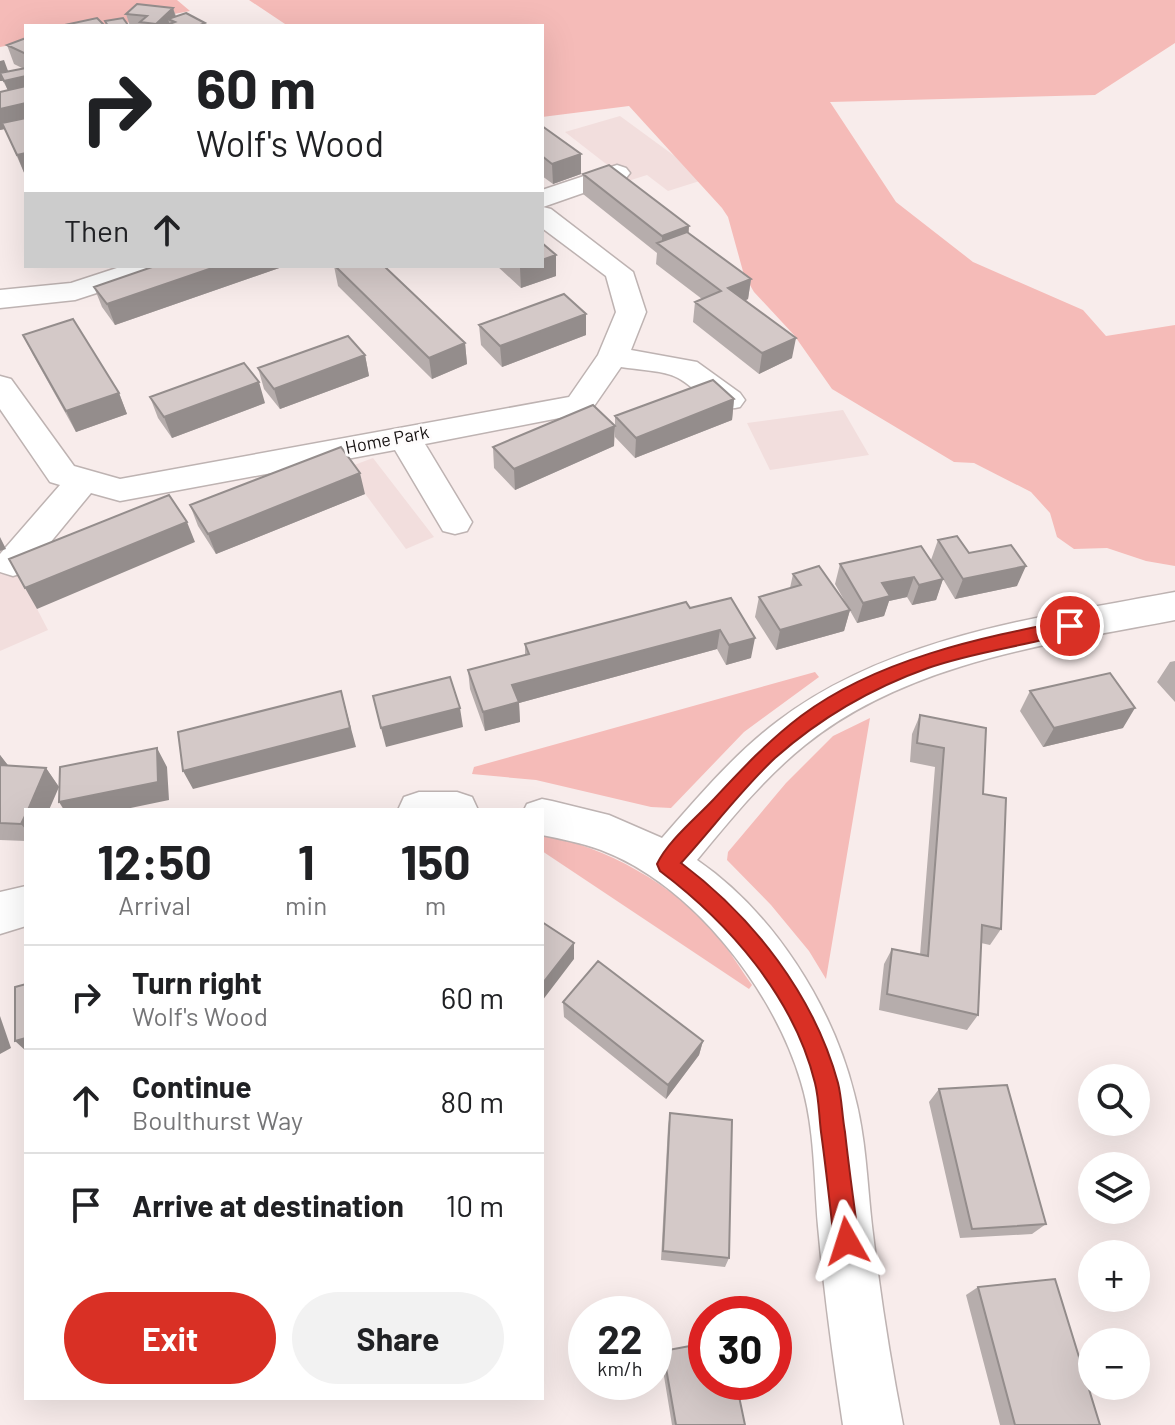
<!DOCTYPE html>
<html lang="en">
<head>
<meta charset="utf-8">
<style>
	body { margin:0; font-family:Barlow,sans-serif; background:#f2f2f2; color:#202124; height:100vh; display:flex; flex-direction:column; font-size:30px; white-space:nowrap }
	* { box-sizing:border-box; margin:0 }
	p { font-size:26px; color:#757577 }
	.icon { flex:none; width:44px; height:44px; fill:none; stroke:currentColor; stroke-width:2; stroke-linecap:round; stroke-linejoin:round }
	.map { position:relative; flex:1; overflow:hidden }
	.drawer { position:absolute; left:24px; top:808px; width:520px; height:592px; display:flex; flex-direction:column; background:#fff; border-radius:0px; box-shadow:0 8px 32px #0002 }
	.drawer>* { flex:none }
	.banner { position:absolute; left:24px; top:24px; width:520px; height:244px; border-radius:0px; box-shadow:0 8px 32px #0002; background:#fff; color:#202124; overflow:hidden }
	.controls { position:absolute; left:1078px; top:1064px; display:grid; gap:16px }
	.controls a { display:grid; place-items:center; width:72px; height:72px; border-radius:50%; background:#fff; box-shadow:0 8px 32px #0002; font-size:40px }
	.speed { position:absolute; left:568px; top:1296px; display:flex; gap:16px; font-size:40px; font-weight:700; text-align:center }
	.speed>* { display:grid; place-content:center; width:104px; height:104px; border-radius:50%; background:#fff; box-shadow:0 8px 32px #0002; line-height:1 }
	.speed small { font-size:20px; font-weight:400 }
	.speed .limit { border:12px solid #d22; background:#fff; color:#111 }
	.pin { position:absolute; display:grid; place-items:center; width:68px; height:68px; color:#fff; margin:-34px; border:4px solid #fff; border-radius:50%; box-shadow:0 2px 8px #0007 }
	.me { position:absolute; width:88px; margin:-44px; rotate:354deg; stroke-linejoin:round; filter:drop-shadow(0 0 6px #0008) }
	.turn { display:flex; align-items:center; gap:28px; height:168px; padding:0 40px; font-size:36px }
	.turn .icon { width:104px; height:104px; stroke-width:2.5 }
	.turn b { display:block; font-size:56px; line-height:68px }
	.then { display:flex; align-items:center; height:76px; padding:0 40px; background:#0003; gap:16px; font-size:30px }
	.eta { display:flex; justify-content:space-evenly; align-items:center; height:136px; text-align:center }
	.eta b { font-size:48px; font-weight:700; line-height:56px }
	.button { display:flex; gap:16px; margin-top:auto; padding:16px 40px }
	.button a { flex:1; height:92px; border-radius:48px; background:#d93025; color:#fff; font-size:32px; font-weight:700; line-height:92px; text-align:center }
	.button a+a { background:#f2f2f2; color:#202124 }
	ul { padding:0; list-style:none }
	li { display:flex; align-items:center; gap:24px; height:104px; padding:0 40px; border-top:2px solid #e0e0e0 }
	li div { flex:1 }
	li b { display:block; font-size:30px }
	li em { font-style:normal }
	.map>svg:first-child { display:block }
</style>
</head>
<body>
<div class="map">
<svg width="1175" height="1425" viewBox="0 0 1175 1425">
	<rect width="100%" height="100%" fill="#f8eceb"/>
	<path fill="#f2dedd" d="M620,116L706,179L668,191L647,175L628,181L565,132Z
		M843,410L869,455L770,470L747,423Z
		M373,458L434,537L406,549L346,468Z
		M6,549L48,630L0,651V551Z"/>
	<path fill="#f5bbb8" d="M0,0H177L190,11L110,26H26V42L0,47Z
		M249,0H1175V43L1095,95L830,102L896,202L973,262L1083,310L1106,336L1175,325V566L1146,561L1107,548L1074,549L1057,537L1050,513L1031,492L974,463L954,462L832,389L794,335L754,292L744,275L728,217L722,208L629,106L542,117V26H288Z
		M815,672L819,677L744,732L671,808L651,807L536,780L472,774L474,767Z
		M870,718L826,979L809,951L771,905L727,860L728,852L786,783L833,736Z
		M542,835C605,846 675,885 716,935C730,950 740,969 752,985L749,989L542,851Z"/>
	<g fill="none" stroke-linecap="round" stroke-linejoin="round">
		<g stroke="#beb3b2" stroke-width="3">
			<path id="minor" d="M617,165L626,168L630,173L626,178L543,207L551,209L633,272L646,312L631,350L697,362L740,393L745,400L740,407C713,414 700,390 678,378C663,370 638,370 621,367L590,412L425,444L472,522L467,531L455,534L443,531L395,450L120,501L91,493L26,572L13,576L0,572V554L60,485L50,482L0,409V376L11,379L74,466L120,479L569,397L598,355L616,312L606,276L542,228V190Z
				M123,266H165L161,272L75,300L0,308V290L71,283Z
				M1175,592V620C1049,644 908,662 805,745C764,778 730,820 697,860C773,912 832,1005 854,1093C866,1137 867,1182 872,1226C880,1293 890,1359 903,1425H843C833,1359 824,1293 818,1226C814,1179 815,1128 801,1082C774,990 692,884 601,850C582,843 562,839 542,835V810H524L527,804L542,799L552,801L609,815L662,838C698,797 734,754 778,721C890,636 1041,617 1175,592Z
				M419,792H457L472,797L478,810H398L404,797Z
				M26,886V926L0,934V892Z"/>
		</g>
		<use href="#minor" fill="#fff" fill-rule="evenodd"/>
	</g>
	<path fill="#b6adac" d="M173,8L176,16L205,23L206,26H130L126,14Z
		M26,38V175H25L5,129L0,130L8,90L3,81H0L9,71L24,69L14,64L7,45Z
		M542,126L581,174L553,184L542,176Z
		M583,174L689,234L751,279L748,299L746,300L792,358L759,374L693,322L695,302L702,299L656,264L657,253L583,194Z
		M556,255V276L521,288L497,266H542Z
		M285,266L115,325L102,307L94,287Z
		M334,266L465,343L467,364L432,379L338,286Z
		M479,325L586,335L502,367L481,345Z
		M23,335L119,393L127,414L76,432L33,355Z
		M365,355L369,376L280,409L264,389L258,368Z
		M150,397L265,403L172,438L158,418Z
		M734,399L732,420L635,458L615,437V416Z
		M614,446L515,490L494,468L493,447Z
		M365,494L216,554L198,526L190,505Z
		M938,540L969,553L1017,586L955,599L943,579L936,600L912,605L907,597L889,601L884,616L857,623L835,584L840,564L931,560Z
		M793,574L850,610L844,631L776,650L755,617L759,597L790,588Z
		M731,598L751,658L726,665L717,649L519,703L520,722L485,731L470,689L468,670L525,655V644L690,608Z
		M1175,661V702L1157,682L1170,662Z
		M1030,691L1123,728L1043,747L1020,711Z
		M920,715L983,794L1001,929L990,945L981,943L978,1015L967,1030L879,1010L884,964L892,949L920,955L935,767L910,762L912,734Z
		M0,755L8,766L46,768L59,787L26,810V841L0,840Z
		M563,1002L703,1041L699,1055L666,1099L564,1017Z
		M939,1089L1046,1224L1032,1234L960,1238L929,1102Z
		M670,1113L729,1258L725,1267L661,1260L668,1126Z
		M978,1287L1100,1425H1000L966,1295Z
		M663,1351L745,1425H672L661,1358Z"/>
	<path fill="#948d8c" d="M173,8L178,26L168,19L170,26H157L156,24Z
		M4,60L11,79L0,73L3,81H0V61Z
		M26,76V87L8,91L4,81Z
		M26,103V124L0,130V109Z
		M26,153V175H25L17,155Z
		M581,154V174L553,184L552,164Z
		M689,226L688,246L662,247V236Z
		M556,255V276L521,288L520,268L524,266H542V260Z
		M218,266H285L115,325L107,304Z
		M751,279L748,299L726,309L728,288Z
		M586,314V335L502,367L500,346Z
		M796,338L792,358L759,374L762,353Z
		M465,343L467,364L432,379L429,358Z
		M365,355L369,376L280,409L274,389Z
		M259,382L265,403L172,438L164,417Z
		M119,393L127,414L76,432L66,411Z
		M734,399L732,420L635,458L636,438Z
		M615,426L614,446L515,490L514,469Z
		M360,473L365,494L216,554L208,534Z
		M187,522L195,542L37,609L25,588Z
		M0,537L6,549L0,551Z
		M1026,566L1017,586L955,599L963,579Z
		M914,577L907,597L889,601L884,616L857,623L863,603L882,583Z
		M943,579L936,600L912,605L919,585Z
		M850,610L844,631L776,650L780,630Z
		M720,630L717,649L519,703L520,722L485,731L483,712L512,685Z
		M755,638L751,658L726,665L729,645Z
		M341,691L356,747L193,789L183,771Z
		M460,708L463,727L386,747L381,728Z
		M1135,708L1123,728L1043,747L1054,728Z
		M157,748L167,767L169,800L121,810H64L59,802Z
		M0,755L11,769L0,778Z
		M46,768L59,787L49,810H28Z
		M26,814V830L21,824Z
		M574,943V959L542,1001V984Z
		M0,1016L11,1048L0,1054Z
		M26,1038V1051L15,1041Z
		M703,1041L699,1055L666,1099L668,1085Z"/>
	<path fill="#d4c9c8" stroke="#948d8c" stroke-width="2" d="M137,4L173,8L156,24L140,22L147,16L126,14Z
		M186,13L205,23L198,26H164L175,22L168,19Z
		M97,18L105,26H60Z
		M123,18L128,25L108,26L105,21Z
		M26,38V54L7,45Z
		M26,68V76L4,81L0,73Z
		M26,86V103L0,109V92Z
		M26,118V153L17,155L2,123Z
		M542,126L581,154L552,164L542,156Z
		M609,165L689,226L662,236L583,174Z
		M687,232L751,279L728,288L796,338L762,353L695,302L721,291L657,243Z
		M542,243L556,255L542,260Z
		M155,266H218L107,304L94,287Z
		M335,266H384L465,343L429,358Z
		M564,294L586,314L500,346L479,325Z
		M73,319L119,393L66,411L23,335Z
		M348,336L365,355L274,389L258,368Z
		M244,363L259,382L164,417L150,397Z
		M713,380L734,399L636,438L615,416Z
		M593,405L615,426L514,469L493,447Z
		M341,447L360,473L208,534L190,505Z
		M169,495L187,522L25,588L9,559Z
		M957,536L969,553L1011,545L1026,566L963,579L938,540Z
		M921,546L943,579L919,585L914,577L882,583L890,596L863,603L840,564Z
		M819,566L850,610L780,630L759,597L801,585L793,574Z
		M731,598L755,638L729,645L720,630L512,685L519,702L483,712L468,670L529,654L525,644L686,602L690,608Z
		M1110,673L1135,708L1054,728L1030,691Z
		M450,677L460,708L381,728L373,696Z
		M341,691L350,728L183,771L178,732Z
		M920,715L986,728L983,794L1006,798L1001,929L982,925L978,1015L887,994L892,949L928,956L944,748L917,743Z
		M157,748L158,782L59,802L60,767Z
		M0,765L46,768L28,810H26V814L21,824L0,823Z
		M542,922L574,943L542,984Z
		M598,961L703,1041L668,1085L563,1002Z
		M26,984V1038L15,1041V987Z
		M1007,1085L1046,1224L972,1229L939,1089Z
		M670,1113L732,1120L729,1258L663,1251Z
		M1055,1279L1100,1425H1015L978,1287Z
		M706,1343V1382H736L745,1425H676L663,1351Z"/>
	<path fill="#d93025" stroke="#8d1f18" stroke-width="2" d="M1070,620L1079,626L1076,631C1028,646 976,651 928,668C872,688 819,719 775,758C741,790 712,829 681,863C753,917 814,995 838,1083C842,1099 842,1116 845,1132C849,1168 854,1205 859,1241L856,1250L847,1253L838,1250L834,1241C830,1205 826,1168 821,1132C819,1116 819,1099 815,1083C794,997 729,923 660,871L657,864C668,841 695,819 713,800C741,770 768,741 801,716C877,659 980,638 1070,620Z"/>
	<g text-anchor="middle" stroke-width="6" stroke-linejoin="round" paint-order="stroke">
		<g font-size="18" fill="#161212" stroke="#fefcfc">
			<text transform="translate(387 440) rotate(-11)" y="6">Home Park</text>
		</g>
	</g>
</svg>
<div class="controls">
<a><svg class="icon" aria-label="search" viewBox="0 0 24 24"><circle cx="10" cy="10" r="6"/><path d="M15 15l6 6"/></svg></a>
<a><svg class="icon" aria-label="layers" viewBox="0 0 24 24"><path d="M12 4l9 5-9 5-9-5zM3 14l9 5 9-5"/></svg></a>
<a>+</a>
<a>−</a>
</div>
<div class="speed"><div>22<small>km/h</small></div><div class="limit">30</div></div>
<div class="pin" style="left:1070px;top:626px;background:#d93025"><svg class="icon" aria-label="arrive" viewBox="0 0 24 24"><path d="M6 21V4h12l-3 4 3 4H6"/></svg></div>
<svg class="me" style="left:847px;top:1241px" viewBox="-20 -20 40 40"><path d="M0-17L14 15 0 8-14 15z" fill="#d93025" stroke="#fff" stroke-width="4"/></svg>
<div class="banner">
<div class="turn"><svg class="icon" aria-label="right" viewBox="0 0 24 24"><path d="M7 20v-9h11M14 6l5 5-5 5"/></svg><div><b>60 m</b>Wolf's Wood</div></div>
<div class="then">Then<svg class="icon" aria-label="ahead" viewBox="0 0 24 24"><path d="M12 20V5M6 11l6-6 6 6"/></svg></div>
</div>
<section class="drawer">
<div class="eta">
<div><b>12:50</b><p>Arrival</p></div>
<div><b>1</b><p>min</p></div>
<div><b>150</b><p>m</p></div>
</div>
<ul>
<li><svg class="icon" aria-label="right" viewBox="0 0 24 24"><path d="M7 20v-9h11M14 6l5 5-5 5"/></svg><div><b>Turn right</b><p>Wolf's Wood</p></div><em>60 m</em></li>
<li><svg class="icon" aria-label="ahead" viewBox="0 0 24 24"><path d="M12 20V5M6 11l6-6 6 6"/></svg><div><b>Continue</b><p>Boulthurst Way</p></div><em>80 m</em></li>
<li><svg class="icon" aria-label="arrive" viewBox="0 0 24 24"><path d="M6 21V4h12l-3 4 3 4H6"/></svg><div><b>Arrive at destination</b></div><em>10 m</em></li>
</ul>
<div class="button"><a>Exit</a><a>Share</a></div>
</section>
</div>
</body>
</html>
